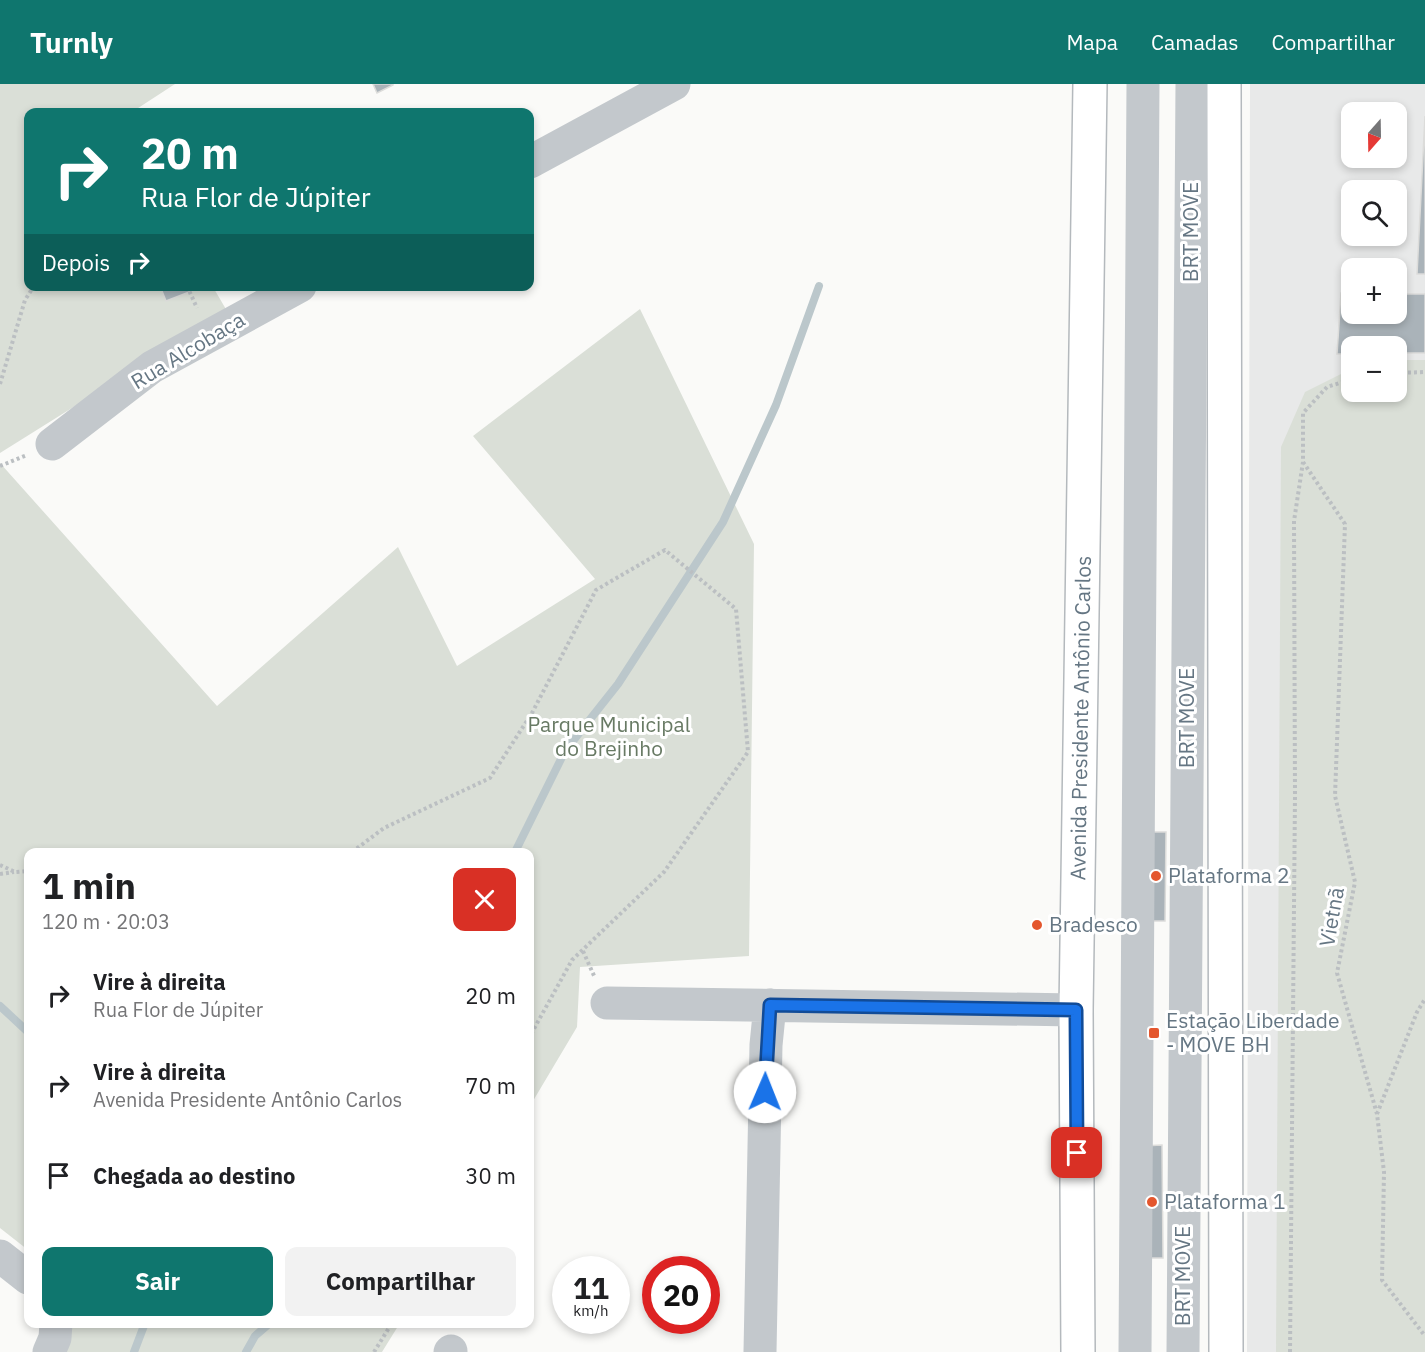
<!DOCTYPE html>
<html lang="pt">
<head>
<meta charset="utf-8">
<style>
	body { margin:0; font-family:"IBM Plex Sans",sans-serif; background:#f2f2f2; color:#202124; height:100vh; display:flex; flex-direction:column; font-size:22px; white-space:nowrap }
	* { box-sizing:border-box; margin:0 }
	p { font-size:20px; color:#757577 }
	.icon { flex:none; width:33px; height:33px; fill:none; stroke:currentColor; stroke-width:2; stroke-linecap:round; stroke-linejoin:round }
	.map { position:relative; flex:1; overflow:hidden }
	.drawer { position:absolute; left:24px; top:764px; width:510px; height:480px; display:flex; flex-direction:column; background:#fff; border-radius:12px; box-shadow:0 3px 9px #0003 }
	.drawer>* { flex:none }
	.banner { position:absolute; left:24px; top:24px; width:510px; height:183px; border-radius:12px; box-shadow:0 3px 9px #0003; background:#0f766e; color:#fff; overflow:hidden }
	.needle { width:39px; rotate:200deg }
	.fabs { position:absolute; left:1341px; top:18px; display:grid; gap:12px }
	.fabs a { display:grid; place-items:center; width:66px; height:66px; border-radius:12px; background:#fff; box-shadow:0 3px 9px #0003; font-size:30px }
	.speed { position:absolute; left:552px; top:1172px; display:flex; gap:12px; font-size:30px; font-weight:700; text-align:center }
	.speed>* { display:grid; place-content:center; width:78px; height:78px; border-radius:50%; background:#fff; box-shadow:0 3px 9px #0003; line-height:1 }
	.speed small { font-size:15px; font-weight:400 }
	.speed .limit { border:9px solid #d22; background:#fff; color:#111 }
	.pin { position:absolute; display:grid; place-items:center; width:51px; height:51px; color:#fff; margin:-26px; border-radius:12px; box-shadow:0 3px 9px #0006 }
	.me { position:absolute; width:66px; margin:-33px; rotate:1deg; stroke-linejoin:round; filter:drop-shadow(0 0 4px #0008) }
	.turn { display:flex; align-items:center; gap:21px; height:126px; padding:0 18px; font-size:27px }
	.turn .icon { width:78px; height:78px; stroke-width:2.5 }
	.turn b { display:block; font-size:42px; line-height:51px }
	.then { display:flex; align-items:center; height:57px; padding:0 18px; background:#0003; gap:12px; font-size:22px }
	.round { display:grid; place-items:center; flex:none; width:63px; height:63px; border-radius:12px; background:#f2f2f2 }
	.headline { display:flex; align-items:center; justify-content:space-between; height:102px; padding:0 18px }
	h1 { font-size:36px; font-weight:800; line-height:45px }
	.primary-button { display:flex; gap:12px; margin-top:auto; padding:12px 18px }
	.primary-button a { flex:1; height:69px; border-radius:12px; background:#0f766e; color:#fff; font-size:24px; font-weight:800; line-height:69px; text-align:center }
	.primary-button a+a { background:#f2f2f2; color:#202124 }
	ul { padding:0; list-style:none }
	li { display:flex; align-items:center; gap:18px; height:90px; padding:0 18px }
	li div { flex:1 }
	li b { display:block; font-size:22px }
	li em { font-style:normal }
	header { display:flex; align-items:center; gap:36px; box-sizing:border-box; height:84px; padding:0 30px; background:#0f766e; color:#fff }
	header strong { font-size:28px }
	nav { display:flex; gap:33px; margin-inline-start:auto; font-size:21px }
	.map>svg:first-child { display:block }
</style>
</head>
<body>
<header>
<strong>Turnly</strong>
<nav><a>Mapa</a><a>Camadas</a><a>Compartilhar</a></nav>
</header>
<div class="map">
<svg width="1425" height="1268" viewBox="0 0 1425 1268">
	<rect width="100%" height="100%" fill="#fafaf8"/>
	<path fill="#e8e9e9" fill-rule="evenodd" d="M1250,0H1425V1268H1247ZM1352,28H1396V74H1352ZM1352,106H1396V152H1352ZM1352,184H1396V230H1352ZM1352,262H1396V308H1352Z"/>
	<path fill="#dadfd7" d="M0,0H175L132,28H28V202L213,203L227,227L0,369Z
		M640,225L754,460L749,872L580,883L577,943L530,1022V768H28V1166L0,1144V379L217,622L398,463L457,582L595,495L473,352Z
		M1397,276H1425V1268H1276L1281,363L1305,308L1351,285L1352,308H1396Z
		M72,1239H400L382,1268H63Z"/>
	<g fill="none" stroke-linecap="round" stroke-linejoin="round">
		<path stroke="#bbc7cb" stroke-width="8" d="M515,768L565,667L618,600L723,438L776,321L819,202
			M0,922L28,948
			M134,1268L145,1239
			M246,1268L255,1252L270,1239"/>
	</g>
	<path fill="#aab3b9" stroke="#dcdcda" stroke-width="1.5" d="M373,0H393V1L377,9Z
		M1425,32V190H1417Z
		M160,202H197V205L166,217Z
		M1341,209H1352V230H1396V210H1425V269H1396V262H1352V270H1337Z
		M1147,748H1166L1165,837H1146Z
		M1162,1061L1163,1174H1143L1142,1062Z"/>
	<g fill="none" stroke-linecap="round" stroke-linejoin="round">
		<g stroke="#b4b9bd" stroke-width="36">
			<path id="highway" d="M1224,0L1226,1268
				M1078,1268L1076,926L1090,0"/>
		</g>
		<path stroke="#bbbfc2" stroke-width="4" stroke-dasharray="3 3" stroke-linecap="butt" d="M187,202L197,224
			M1396,289L1425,288
			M0,300L25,216L34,202
			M1303,378L1345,440L1335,712L1355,798L1337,889L1377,1030L1384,1088L1382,1196L1425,1252
			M0,382L27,371
			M352,768L384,744L490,694L532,629L596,506L665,466L736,525L748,668L664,788L572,876L530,952
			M0,781L15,788L28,787
			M0,790L14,788
			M583,867L595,894
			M1377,1030L1417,928L1425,915
			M374,1268L392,1239
			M1290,1268L1295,711L1294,437L1303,378V329L1327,303L1352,295"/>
		<path stroke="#c3c8cc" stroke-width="33" d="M530,78L674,0
			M52,360L152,283L300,202
			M607,919L1076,926
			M0,1172L28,1194
			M49,1268L55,1254L56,1239
			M450,1268L451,1267
			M760,1268L766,961L770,921
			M1135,1268L1143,0
			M1183,1268L1192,0"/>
		<use href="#highway" stroke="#fff" stroke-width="33"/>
	</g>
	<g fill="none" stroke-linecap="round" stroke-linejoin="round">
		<g stroke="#114b97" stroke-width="15">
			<path id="route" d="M765,1008L770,921L1076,926L1077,1069"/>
		</g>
		<use href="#route" stroke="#1a73e8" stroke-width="10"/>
	</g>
	<g fill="#e4572e" stroke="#fff" stroke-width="2">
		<circle cx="1156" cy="792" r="6"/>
		<circle cx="1037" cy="841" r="6"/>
		<rect x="1148" y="943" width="12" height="12" rx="3"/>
		<circle cx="1152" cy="1118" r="6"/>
	</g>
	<g text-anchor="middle" stroke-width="6" stroke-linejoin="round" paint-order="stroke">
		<g font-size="21" fill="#657683" stroke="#fff">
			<text transform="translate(1191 148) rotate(-90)" y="7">BRT MOVE</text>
			<text transform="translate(188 267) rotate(-31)" y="7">Rua Alcobaça</text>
			<text transform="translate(1081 634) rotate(-89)" y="7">Avenida Presidente Antônio Carlos</text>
			<text transform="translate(1187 634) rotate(-90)" y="7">BRT MOVE</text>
			<text transform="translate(1332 833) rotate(-80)" y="7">Vietnã</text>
			<text transform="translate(1183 1192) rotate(-90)" y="7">BRT MOVE</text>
		</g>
		<g font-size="21" fill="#687a64" stroke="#fff">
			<text x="609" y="648">Parque Municipal<tspan x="609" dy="24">do Brejinho</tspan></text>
		</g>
		<g font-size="21" fill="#657683" stroke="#fff" text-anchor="start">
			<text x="1168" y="799">Plataforma 2</text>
			<text x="1049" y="848">Bradesco</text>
			<text x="1166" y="944">Estação Liberdade<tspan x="1166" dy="24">- MOVE BH</tspan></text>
			<text x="1164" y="1125">Plataforma 1</text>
		</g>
	</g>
</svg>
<div class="fabs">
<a><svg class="needle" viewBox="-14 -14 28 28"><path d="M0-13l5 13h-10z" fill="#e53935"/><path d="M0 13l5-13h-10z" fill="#757577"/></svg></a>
<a><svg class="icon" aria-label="search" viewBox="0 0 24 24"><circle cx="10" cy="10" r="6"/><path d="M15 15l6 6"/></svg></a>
<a>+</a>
<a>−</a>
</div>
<div class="speed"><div>11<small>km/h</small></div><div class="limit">20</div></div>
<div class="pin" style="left:1077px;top:1069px;background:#d93025"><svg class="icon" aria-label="arrive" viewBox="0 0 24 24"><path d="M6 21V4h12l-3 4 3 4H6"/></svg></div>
<svg class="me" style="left:765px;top:1008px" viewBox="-20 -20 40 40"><circle r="19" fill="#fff"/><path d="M0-13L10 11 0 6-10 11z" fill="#1a73e8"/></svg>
<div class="banner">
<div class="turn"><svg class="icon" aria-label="right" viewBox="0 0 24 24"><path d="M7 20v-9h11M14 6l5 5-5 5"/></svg><div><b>20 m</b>Rua Flor de Júpiter</div></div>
<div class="then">Depois<svg class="icon" aria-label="right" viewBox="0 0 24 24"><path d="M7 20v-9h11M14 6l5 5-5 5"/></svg></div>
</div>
<section class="drawer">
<div class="headline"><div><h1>1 min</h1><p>120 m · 20:03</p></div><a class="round" style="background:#d93025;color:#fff"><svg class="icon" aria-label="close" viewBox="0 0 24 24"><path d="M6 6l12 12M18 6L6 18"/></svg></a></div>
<ul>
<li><svg class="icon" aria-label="right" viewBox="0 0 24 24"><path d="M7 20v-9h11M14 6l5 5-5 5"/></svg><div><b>Vire à direita</b><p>Rua Flor de Júpiter</p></div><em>20 m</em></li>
<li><svg class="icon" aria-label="right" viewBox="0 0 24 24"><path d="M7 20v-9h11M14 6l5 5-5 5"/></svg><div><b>Vire à direita</b><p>Avenida Presidente Antônio Carlos</p></div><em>70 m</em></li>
<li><svg class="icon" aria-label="arrive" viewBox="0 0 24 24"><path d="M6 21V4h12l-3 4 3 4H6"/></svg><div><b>Chegada ao destino</b></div><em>30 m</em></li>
</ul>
<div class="primary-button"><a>Sair</a><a>Compartilhar</a></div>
</section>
</div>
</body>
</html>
